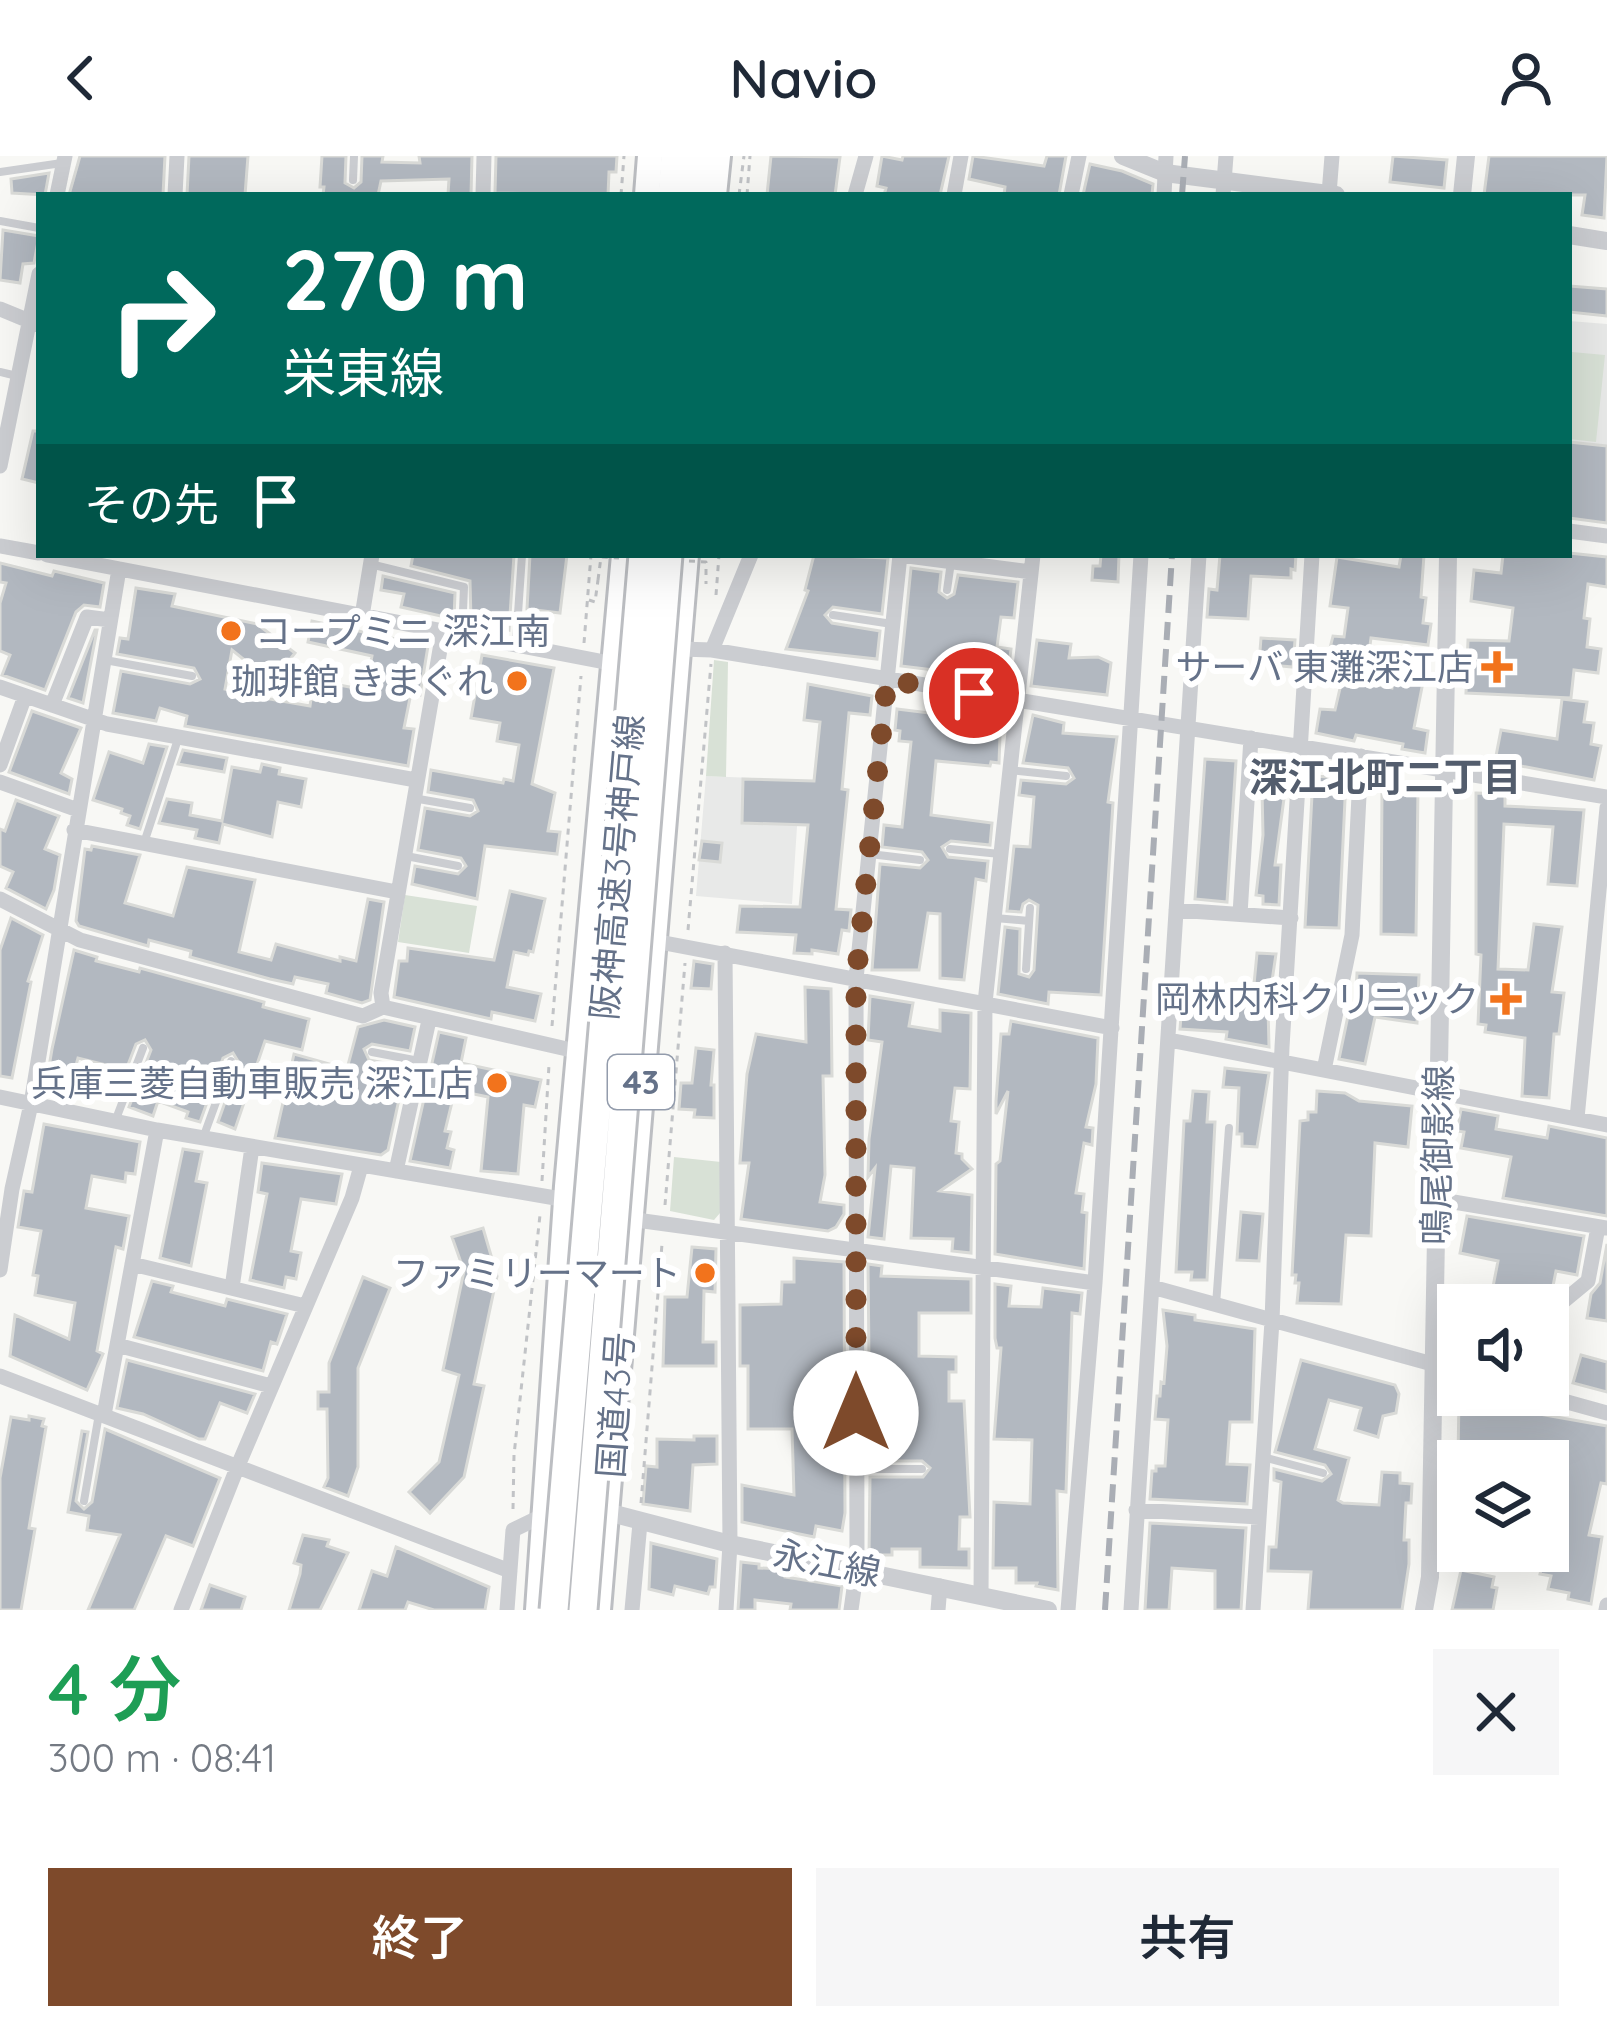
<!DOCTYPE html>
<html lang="ja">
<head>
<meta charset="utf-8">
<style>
	body { margin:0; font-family:Quicksand,"Noto Sans JP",sans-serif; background:#f6f6f7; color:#1f2937; height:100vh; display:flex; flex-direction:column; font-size:45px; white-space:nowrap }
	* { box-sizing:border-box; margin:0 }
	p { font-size:39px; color:#747a83 }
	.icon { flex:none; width:66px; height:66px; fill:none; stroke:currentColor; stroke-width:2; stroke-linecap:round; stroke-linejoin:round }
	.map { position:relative; height:1454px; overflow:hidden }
	.sheet { display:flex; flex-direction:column; background:#fff; flex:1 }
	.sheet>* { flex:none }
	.top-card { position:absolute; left:36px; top:36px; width:1536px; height:366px; border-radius:0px; box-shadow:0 12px 48px #0002; background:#00695c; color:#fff; overflow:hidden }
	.tools { position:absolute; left:1437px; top:1128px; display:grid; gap:24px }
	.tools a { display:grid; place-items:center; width:132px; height:132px; border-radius:0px; background:#fff; box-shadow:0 12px 48px #0002; font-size:60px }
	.pin { position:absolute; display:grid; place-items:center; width:102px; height:102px; color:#fff; margin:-51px; border:6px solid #fff; border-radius:50%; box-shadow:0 3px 12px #0007 }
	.me { position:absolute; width:132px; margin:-66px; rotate:0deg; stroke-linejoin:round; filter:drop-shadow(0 0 9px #0008) }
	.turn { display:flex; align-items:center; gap:42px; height:252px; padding:0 48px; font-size:54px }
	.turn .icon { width:156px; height:156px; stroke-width:2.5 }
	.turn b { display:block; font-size:84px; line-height:102px }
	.then { display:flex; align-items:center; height:114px; padding:0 48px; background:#0003; gap:24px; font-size:45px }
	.round { display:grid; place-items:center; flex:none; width:126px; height:126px; border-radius:0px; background:#f6f6f7 }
	.head { display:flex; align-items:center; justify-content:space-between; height:204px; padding:0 48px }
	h1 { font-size:72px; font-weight:600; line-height:90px; color:#1e9e55 }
	.button { display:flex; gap:24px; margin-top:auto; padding:24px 48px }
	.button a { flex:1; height:138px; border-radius:0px; background:#7e4a2b; color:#fff; font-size:48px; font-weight:600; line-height:138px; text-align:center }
	.button a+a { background:#f6f6f7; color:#1f2937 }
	header { display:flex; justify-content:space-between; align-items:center; height:156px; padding:0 48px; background:#fff; font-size:54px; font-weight:600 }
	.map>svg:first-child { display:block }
</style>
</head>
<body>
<header><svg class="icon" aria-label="back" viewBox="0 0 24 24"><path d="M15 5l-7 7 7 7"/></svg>Navio<svg class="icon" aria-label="person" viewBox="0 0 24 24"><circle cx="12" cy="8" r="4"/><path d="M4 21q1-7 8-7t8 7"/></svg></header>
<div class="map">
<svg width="1607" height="1454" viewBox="0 0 1607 1454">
	<rect width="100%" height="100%" fill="#f8f8f5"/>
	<path fill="#e8e9e8" d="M1569,165L1607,168V323L1569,319Z
		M706,620L800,624L792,748L696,740Z"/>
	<path fill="#d8e1d6" d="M1572,196L1605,199L1596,286L1569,283Z
		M714,504L728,506L726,621L706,620Z
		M405,739L477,750L469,797L398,786Z
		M674,1001L721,1006L720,1057L714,1064L670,1055Z"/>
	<path fill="#b2b8c0" stroke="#d9dad7" stroke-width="3" d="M80,0H165L163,39H69Z
		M189,0H248L245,39H187Z
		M322,0H346L345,27L354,32L361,26L362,0H383L382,6L420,7L419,0H472L471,39H448L449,23L381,25L378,39H323L324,31H320Z
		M496,0H617L616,16H609L608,39L495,37Z
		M771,0L840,1L835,39H767Z
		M882,0L902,4L903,0H949L940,39H884L886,32L877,30Z
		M973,0L1044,10L1047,0H1066L1059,39H1004L1005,31L969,23Z
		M1393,0L1447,4L1444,32L1390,26Z
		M1489,0H1607L1604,62L1582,59L1585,39H1484Z
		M1090,8L1122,15L1153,28L1152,39H1083Z
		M49,17L45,39L12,37L11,23Z
		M3,74L39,80L34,107L23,108L20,127L0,124Z
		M1569,130L1607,133V160L1569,156Z
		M33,275H39V327L22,323Z
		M1569,286L1607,290V367L1569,362Z
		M1569,397L1607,401V431L1588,428L1584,462L1590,463L1587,491L1601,493L1598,517L1574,514L1571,542L1466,537L1468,484L1509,485L1513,452L1471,445L1474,414L1501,417L1503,399Z
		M413,399H514L509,474L471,464L470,425L411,410Z
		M530,399H567L560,457L527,453Z
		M814,399L888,402L882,458L833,451L825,459L832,467L880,475L877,503L786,493L808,435L805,434Z
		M1101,399H1119L1118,426L1092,424L1093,410H1100Z
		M1220,399H1296L1295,414L1291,413V422L1251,420L1248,463L1207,461L1209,433L1217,434Z
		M1401,399H1424L1421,441L1426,442L1423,467L1431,468L1428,489L1371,482L1365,526L1392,532L1395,516L1424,521L1414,572L1428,575L1425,597L1402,593L1403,588L1356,579L1354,585L1316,577L1320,553L1335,554L1344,515L1325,512L1333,480L1344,481L1348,452L1330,450L1337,401L1399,411Z
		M0,407L52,420L54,415L104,427L100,451L84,449L76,456L45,534L2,519L10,499L0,495V447L6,427L0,426Z
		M911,412L941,416L939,436L947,442L954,438L958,419L1018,426L1014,462L1001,461L997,491L1011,493L1007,525L981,522L982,512L951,508L950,516L901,510Z
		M383,420L455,437L454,463L401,451L404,438L381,434Z
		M136,432L175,438L172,450L257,468L295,497L272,526L232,494L225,533L270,543L310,550L311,543L325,546L329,527L365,534L372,500L308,486L312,465L428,490L420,539L411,537L404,572L414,573L408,610L185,570L187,560L160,552L156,565L113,557L121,515L190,528L200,523L194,512L117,498L120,482L128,483Z
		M95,474H97L83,547L68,542Z
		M1261,482L1295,484L1293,511L1259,508Z
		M1037,484L1071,488L1069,502L1098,501L1111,507L1107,539L1031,530Z
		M482,499L554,512L532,628L555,637L548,675L560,676L557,698L485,690L477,743L412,728L415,710L458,718L466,710L461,702L418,694L425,652L470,660L478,655L473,644L428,636L431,614L503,627L504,623L513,625L519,589L497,585L500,567L471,562Z
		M808,528L872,540L870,559L849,557L842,633L848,634L836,753L851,754L849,775L842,774L838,798L812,794V798L794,797L796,779L737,776L740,750L800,751L808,669L742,667L743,623L814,625L820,566L804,564Z
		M1562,543L1587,546L1584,566L1594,567L1591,588L1601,590L1594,624L1495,605L1501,574L1557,583Z
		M897,553L954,560L953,572L1000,579L999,607L991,606L990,610L936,605L931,659L992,667L990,689L951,685L942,691L948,701L988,705L986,725L976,723L964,824L940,822V758L928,757L919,814H872L880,708L920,712L928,704L922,696L882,691L884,669L902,671L911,586L899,585L900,575L895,574Z
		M32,555L81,572L61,617L72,623L69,638L9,616Z
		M1033,559L1064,567L1063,577L1117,581L1108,646L1113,647L1101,839L1049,836L1048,848L998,838L1005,771L1020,773L1019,818L1029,821L1034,814L1038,749L1029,744L1023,748L1021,756L1007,755L1014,690L1030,691L1034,641L1019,639L1021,624L1066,628L1074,622L1068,612L1023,607Z
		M149,588L167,591L140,673L127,669L130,660L121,657L122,653L93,644L109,596L143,607Z
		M183,594L227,602L224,616L178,608Z
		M1205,603L1236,605L1227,746L1195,743Z
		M262,608L280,612L279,618L306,623L301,651L278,646L272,681L223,668L219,687L195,682L197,674L159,667L167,643L192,647L190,659L222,665L232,611L260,616Z
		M1313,620L1346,622L1339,772L1305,771Z
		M1262,633L1285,635L1275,709H1281L1279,749L1263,748V740L1256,739L1263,679Z
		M1382,633H1418L1416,779L1381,778Z
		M1476,637L1505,638V650L1584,654L1577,730L1548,728L1553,671L1504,668L1498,813L1528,814L1534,768L1562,771L1552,836L1564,837L1559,878H1554L1549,942L1522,940L1525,882L1485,876L1486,869L1478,868L1481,799L1476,798Z
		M16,644L59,660L45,693L60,699L54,734L46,753L6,732L13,716L0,710V673L5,675Z
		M702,685L722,687L720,706L699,704Z
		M92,690L140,699L125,747L173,760L187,711L255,724L239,796L271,804L276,788L340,805V801L356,805L368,743L384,746L370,844L362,847L326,837L328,828L295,821L293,828L270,823L190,801L191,795L149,784L148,790L79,770L76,765L85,693L91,694Z
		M510,735L545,743L533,796L529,795L528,799L514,796L507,831L541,838L535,865L492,856L491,863L394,841L399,805H407L408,792L494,804Z
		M11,762L43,779L28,825L31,826L12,922L0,920V794Z
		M74,794L97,801L96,805L139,816L140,812L264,846L263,851L309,863L302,894L265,885L235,973L218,966L239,907L233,897L223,902L200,966L186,962L188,956L158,945L153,960L129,951L151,894L145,884L136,888L126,914L78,902L67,941L49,937L51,930L46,929L52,893Z
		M1257,797L1276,798L1268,852L1269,891L1226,883L1227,876L1180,873L1183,834L1253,839Z
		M694,805L713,808L711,833L691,832Z
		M1357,817L1419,819L1417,867L1375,861L1365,908L1339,903L1349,855L1355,856Z
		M805,831L831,833L832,920H823L825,1019L820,1046L844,1049V1058L836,1071L828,1075L741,1063L749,1007H740L747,918L756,878L806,886Z
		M870,840L913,847L909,870L940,875V854L971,857L970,933L955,932L951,965L959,966L956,997L962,998V1003L972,1013L940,1035L972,1039L971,1097L952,1095L953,1083L911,1082L914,1012L891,1010L884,1083L868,1081L875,1012L868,1021L869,983L882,886L868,884Z
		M384,864L415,871L410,895L372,888L364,893L369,904L406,911L388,994L381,999L275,982L294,898L347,913L358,871Z
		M1011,865L1098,882L1096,928L1086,971L1093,972L1092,989L1084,987L1076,1037L1084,1038L1082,1056L1087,1057L1084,1113L995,1098L996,1008L1000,1005L1008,935L996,958V945L1001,878H1009Z
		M439,876L466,882L461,907L541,924L535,951L524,949L518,1018L481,1015L488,941L455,934L445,975L451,976L447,992L454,994L450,1012L410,1005Z
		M696,892L714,894L711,929H714V962L694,961L695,954L679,953L681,927H692Z
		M1225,912L1269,917L1257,991L1242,990V978H1237L1239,932L1223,931Z
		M1193,935L1209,936L1207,966H1215L1207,1124H1191L1192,1116H1176L1184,965H1190Z
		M1317,935L1345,937L1359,945L1412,950L1408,991L1375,987L1371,1080L1346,1079L1341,1148L1297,1147L1299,1127H1295L1296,1119H1292L1300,965L1308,964V956H1316Z
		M1461,953L1498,960L1496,973L1547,982L1549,970L1607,982V1060L1503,1042L1511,1001L1461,992L1464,976L1457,975Z
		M44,968L140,986L135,1018L126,1017L125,1026L92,1020L86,1052L129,1060L123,1093L116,1091L97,1195L103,1198L87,1234L10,1200L15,1159L69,1183L75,1147L35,1139L38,1120L33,1119L41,1075L18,1071L24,1035L32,1036Z
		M183,993L202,996L196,1025L207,1027L191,1110L160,1102Z
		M262,1007L342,1018L336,1048L301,1043L291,1095L301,1097L296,1123L286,1121L284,1132L250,1124L267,1038L258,1036Z
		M1241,1056L1263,1058L1259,1105L1237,1104Z
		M1467,1060L1584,1080L1577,1119L1556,1115L1551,1140L1540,1149L1490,1146L1498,1105L1460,1097Z
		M483,1072L497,1120L474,1228L484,1230L464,1321L430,1357L409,1336L439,1306L459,1219L443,1214L464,1115L452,1081Z
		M1607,1088V1165L1587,1162L1591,1138L1600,1127Z
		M692,1091L716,1093L715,1136L704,1135L703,1186H716V1210H663L665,1141H687Z
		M794,1102L844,1106L845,1357L842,1375L816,1370L814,1381L742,1366V1329L794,1339L792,1273H748V1210H740V1149L781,1148L782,1126H794Z
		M868,1108L882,1110L881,1120L971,1123V1157H919V1200L956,1201V1216H949V1245H964L970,1361H960L959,1393H969V1412L920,1411V1393H892V1399H869L870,1321H923L930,1312L922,1305H870L869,1265H901L908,1256L901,1249H869V1233H884V1203H869Z
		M363,1121L390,1132L358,1212V1311L348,1340L324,1331L328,1322L327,1253H318V1236H329V1207Z
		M152,1125L173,1130L171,1136L225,1150L227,1143L287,1158L277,1188L271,1186L263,1215L134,1181Z
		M995,1128L1011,1130L1009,1150L1041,1151L1043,1132L1082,1137L1080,1158L1072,1157L1066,1336L1057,1335L1058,1434L1036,1430L1037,1427H1016V1412H993L994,1346L1030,1348L1032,1284L994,1283L1001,1192H997L995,1182Z
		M1163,1154L1195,1159V1164L1255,1173L1252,1266H1230L1227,1308L1250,1309L1247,1348L1150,1343L1152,1315H1156V1310H1165L1168,1264L1155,1263L1157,1240H1160L1161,1226L1164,1227L1167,1190Z
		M1581,1199L1607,1206V1236L1573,1227Z
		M127,1204L255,1238L247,1257L220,1247L205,1283H199L143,1258L117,1252Z
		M1301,1204L1395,1229L1399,1238L1396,1257L1383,1260L1378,1281L1355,1274L1361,1252L1329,1244L1315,1293L1349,1302L1338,1344L1343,1347L1379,1349L1382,1316L1400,1317V1327L1412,1328L1411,1347H1406L1404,1384H1409V1408L1402,1454H1308L1311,1416L1268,1415L1269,1391H1276L1281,1326L1274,1324V1313L1322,1325L1331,1318L1325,1309L1275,1296Z
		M1459,1239L1533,1246L1536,1249L1534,1257L1607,1270V1328L1601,1327L1589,1379L1602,1381L1591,1448L1568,1443L1569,1437L1548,1433L1551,1420L1540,1418L1548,1387L1555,1388L1562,1354L1556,1353L1565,1311L1548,1308V1305H1458Z
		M29,1260L44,1263L42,1270L46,1271L29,1372L35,1373L21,1454H0V1322L11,1261L29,1264Z
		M105,1273L220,1322L193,1390L166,1380L134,1454H88L120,1379L87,1374L89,1360L68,1356L82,1275L88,1276L76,1345L84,1353L92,1346Z
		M694,1280H717V1308L693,1309L690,1355L643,1348L646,1310L657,1311V1283L694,1284Z
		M1150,1367L1246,1372L1241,1454H1215V1415L1172,1412L1169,1454H1145Z
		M303,1379L329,1384L327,1390L348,1397L320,1454H289L300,1418L301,1409L294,1407Z
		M651,1387L717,1403L715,1431H710L708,1438L675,1430L673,1439L649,1433Z
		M396,1391L489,1431L485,1454H434L408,1446L405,1454H359L372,1415L387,1420Z
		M741,1406L759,1408V1412L785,1413V1421L842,1430L839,1454H790L791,1448L755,1444V1454H738Z
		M1461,1414L1494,1421L1492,1431L1497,1432L1493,1454H1452Z
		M210,1429L245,1441L241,1454H201Z"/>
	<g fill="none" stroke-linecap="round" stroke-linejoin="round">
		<g stroke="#bcbec2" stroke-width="30">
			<path id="trunk" d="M647,39L650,0
				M714,39L718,0
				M538,1454L567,1030L624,399
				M598,1454L686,399"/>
		</g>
		<g stroke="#bcbec2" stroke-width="33">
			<path id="motorway" d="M672,39L675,0
				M697,39L700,0"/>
		</g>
		<path stroke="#c1c3c6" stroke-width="3" stroke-dasharray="6 6" stroke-linecap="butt" d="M621,39L624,0
			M739,39L744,0
			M747,39L750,0
			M716,439L719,399
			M589,444L595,446L598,424
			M584,487L591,399
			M688,774L711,508
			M552,870L581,520
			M542,1025L549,909
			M665,1049L685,807
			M641,1347L662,1088
			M513,1353L514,1299L540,1059"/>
		<path stroke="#cbcdd1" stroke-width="8" d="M0,16L62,7
			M353,24L354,0
			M0,65L39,72
			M0,216L17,220
			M370,408L464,431L462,479
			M947,434L951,406
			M833,459L892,468
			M516,487L522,399
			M105,504L192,520
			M1009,614L1066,620
			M413,642L470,652
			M144,687L178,583
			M950,693L1000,698
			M870,698L920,704
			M406,700L458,710
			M995,762L1029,765
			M1026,813L1030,752
			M372,896L419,905
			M116,963L143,892
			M203,982L231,905
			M1216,1149L1229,972
			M859,1257H900
			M1263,1301L1323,1317
			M857,1313H922
			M84,1345L99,1258"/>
		<path stroke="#cbcdd1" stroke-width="15" d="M1329,38L1332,0
			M57,39L65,0
			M175,39L177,0
			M483,39L484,0
			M855,39L866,0
			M954,39L961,0
			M1071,39L1079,0
			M1164,39L1166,0
			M1223,39L1226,0
			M0,153L39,169
			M0,310L39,118
			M1569,375L1607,380
			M0,390L39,397
			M47,399L615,508
			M900,399L1031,416
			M362,460L372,399
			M680,493L712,494L1607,641
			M712,494L751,399
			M0,531L107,568L416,624
			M52,549L87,461L110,464
			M0,609L25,540
			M0,626L78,654
			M74,674L397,736
			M0,743L80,784L363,860L383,851L580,896
			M1176,754L1291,762
			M1240,758L1251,582
			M654,785L1112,872
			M725,797L730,1388L726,1454
			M383,851L381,837L443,476
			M1169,884L1607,969
			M1324,914L1352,779L1361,600
			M0,941L157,974L567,1044
			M1577,962L1607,652
			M396,1015L429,864
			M1436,1043L1607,1072
			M629,1063L1095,1127
			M132,1108L305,1150
			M0,1114L12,1033L31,948L119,413
			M1152,1131L1458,1215
			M232,1132L252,991
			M1435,1143L1458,1150
			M1548,1158L1588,1125L1598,1071
			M117,1189L271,1230
			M0,1220L510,1415
			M1542,1239L1607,1257
			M104,1259L157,974
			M1136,1354L1259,1361
			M981,1439L985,847L1033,399
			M181,1454L237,1312L352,1042L361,1010
			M507,1454L513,1374L544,1359
			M632,1454L640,1367
			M851,1454L857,1411L856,823L900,399
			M938,1454L940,1430
			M1068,1454L1095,1127L1141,399
			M1131,1454L1199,399
			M1253,1454L1272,1165L1282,891L1312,399
			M1606,1454L1607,1449"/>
		<path stroke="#cbcdd1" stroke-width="18" d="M1123,0L1165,17L1336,39
			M1462,39L1466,0
			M1569,79L1607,85
			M607,1356L730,1388L1048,1454
			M1424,1454L1430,1421L1448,399"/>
		<use href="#trunk" stroke="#fff" stroke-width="24"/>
		<use href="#motorway" stroke="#fff" stroke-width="27"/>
		<path stroke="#aaaeb5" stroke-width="6" stroke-dasharray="18 9" stroke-linecap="butt" d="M1182,39L1185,0
			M1105,1454L1172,399"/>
		<g stroke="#bcbec2" stroke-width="33" stroke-linecap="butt">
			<path id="motorway-bridge" d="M554,1454L643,399
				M583,1454L668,399"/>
		</g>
		<path stroke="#c1c3c6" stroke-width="3" stroke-dasharray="6 6" stroke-linecap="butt" d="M689,405L706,406V428
			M598,424L601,401L619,402"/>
		<use href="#motorway-bridge" stroke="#fff" stroke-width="27"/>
	</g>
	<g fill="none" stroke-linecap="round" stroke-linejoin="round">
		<path stroke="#7e4a2b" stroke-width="21" stroke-dasharray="0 37.8" d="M856,1257V823L887,524L974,537"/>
	</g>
	<g fill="#f2731c" stroke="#fff" stroke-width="4.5">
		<circle cx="231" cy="475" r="12"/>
		<path d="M1491 493h12v12h12v12h-12v12h-12v-12h-12v-12h12z"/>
		<circle cx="517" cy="525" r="12"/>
		<path d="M1500 825h12v12h12v12h-12v12h-12v-12h-12v-12h12z"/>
		<circle cx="497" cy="927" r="12"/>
		<circle cx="705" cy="1117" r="12"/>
	</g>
	<g text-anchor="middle" stroke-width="12" stroke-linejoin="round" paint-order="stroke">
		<rect fill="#fff" stroke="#939cac" stroke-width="3" x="608" y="899" width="66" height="54" rx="9"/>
		<g font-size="33" font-weight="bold" fill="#657289">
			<text x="641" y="938">43</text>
		</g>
		<g font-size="36" fill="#657289" stroke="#fff" text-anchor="end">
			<text x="255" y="488" text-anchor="start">コープミニ 深江南</text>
			<text x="1473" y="524">サーバ 東灘深江店</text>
			<text x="493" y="538">珈琲館 きまぐれ</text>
			<text x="1479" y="856">岡林内科クリニック</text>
			<text x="473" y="940">兵庫三菱自動車販売 深江店</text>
			<text x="681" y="1130">ファミリーマート</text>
		</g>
		<g font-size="36" fill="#657289" stroke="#fff">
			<text transform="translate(617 711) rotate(-85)" y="13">阪神高速3号神戸線</text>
			<text transform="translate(1437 999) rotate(-89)" y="13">鳴尾御影線</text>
			<text transform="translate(615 1249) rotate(-86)" y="13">国道43号</text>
			<text transform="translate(827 1407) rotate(11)" y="13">永江線</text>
		</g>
		<g font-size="39" font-weight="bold" fill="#535d6d" stroke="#fff">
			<text x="1385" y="635">深江北町二丁目</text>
		</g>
	</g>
</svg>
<div class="tools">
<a><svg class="icon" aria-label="sound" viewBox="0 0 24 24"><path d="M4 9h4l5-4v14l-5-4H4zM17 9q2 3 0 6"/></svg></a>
<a><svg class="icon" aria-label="layers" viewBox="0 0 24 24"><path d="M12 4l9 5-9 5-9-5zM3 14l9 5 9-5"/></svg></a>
</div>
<div class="pin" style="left:974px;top:537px;background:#d93025"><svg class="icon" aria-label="arrive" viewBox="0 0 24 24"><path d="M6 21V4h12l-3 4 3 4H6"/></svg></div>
<svg class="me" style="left:856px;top:1257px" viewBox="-20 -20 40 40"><circle r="19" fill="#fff"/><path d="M0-13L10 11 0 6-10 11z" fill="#7e4a2b"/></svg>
<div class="top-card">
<div class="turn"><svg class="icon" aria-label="right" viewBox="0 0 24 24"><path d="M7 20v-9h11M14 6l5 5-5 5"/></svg><div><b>270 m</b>栄東線</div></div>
<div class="then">その先<svg class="icon" aria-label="arrive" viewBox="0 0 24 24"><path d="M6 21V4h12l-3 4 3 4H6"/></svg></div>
</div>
</div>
<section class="sheet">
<div class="head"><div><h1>4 分</h1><p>300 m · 08:41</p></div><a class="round"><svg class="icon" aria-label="close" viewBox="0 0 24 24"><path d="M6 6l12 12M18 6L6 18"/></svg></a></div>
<div class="button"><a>終了</a><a>共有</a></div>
</section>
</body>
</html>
